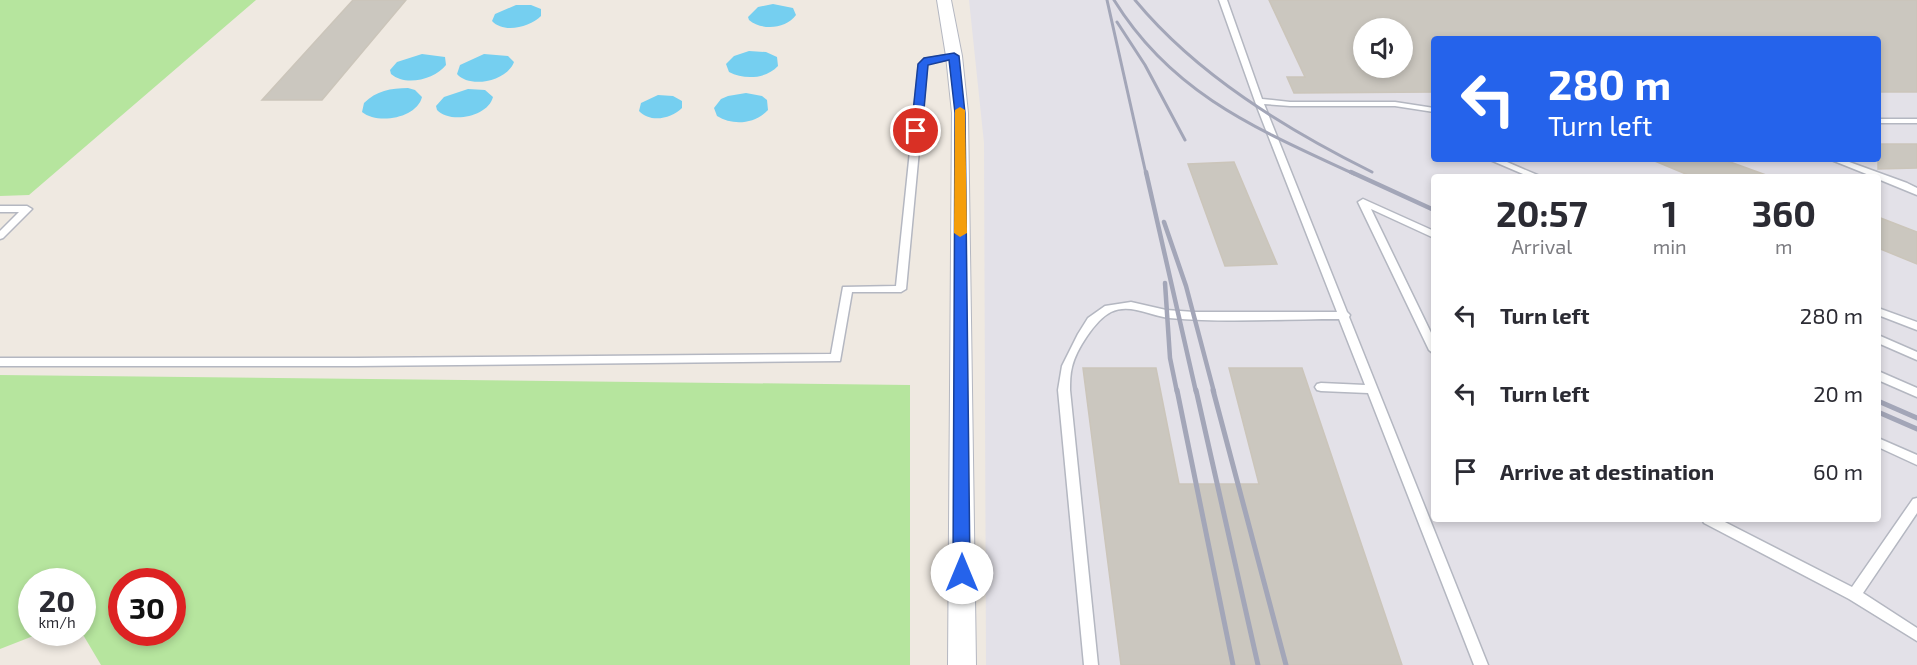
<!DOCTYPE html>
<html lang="en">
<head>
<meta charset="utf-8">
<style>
	body { margin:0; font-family:"Exo 2",sans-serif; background:#f7f7f7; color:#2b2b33; height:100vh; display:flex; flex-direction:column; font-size:22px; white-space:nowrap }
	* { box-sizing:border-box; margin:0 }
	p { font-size:20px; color:#7c7c81 }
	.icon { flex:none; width:33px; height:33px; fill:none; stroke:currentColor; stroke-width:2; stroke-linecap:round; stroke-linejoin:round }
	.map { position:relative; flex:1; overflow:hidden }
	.drawer { position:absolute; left:1431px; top:174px; width:450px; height:348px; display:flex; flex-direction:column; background:#fff; border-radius:6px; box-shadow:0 3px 9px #0003 }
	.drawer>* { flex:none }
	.hud { position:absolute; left:1431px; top:36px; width:450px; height:126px; border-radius:6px; box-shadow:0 3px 9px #0003; background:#2563eb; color:#fff; overflow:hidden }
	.fabs { position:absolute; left:1353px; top:18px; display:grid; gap:12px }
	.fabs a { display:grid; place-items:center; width:60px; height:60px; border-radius:50%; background:#fff; box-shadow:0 3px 9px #0003; font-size:30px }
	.speed { position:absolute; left:18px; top:568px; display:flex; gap:12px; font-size:30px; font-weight:700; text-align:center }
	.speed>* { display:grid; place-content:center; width:78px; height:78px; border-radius:50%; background:#fff; box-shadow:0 3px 9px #0003; line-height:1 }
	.speed small { font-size:15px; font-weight:400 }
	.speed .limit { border:9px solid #d22; background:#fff; color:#111 }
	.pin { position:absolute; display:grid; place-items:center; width:51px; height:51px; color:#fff; margin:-26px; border:3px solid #fff; border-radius:50%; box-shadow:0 2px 6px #0007 }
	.me { position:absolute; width:66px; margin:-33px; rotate:0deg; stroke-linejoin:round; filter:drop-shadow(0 0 4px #0008) }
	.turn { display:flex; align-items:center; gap:21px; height:126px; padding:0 18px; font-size:27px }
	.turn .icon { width:78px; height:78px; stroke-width:2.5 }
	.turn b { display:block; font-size:42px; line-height:51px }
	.eta { display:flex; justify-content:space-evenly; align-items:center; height:102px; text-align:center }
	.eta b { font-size:36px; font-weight:700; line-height:42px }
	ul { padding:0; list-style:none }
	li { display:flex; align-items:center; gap:18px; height:78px; padding:0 18px }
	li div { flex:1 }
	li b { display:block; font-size:22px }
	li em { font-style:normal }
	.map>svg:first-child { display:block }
</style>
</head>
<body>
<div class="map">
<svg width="1917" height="665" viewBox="0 0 1917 665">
	<rect width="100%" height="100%" fill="#efe9e1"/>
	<path fill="#e3e1e8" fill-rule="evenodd" d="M969,0H1917V665H986L984,143ZM1364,28H1402V68H1364ZM1434,39H1878V159H1434ZM1434,177H1878V519H1434Z"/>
	<path fill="#b6e59e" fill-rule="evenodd" d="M0,0H256L29,195L0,196Z
		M0,375L910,385V665H101L82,633V582H32V633H41L0,649ZM122,582H172V633H122Z"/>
	<path fill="#75cff0" d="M773,4L793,8L796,15C786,29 762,31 749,20L748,17L758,7Z
		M516,5H531L541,9V16C530,27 504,34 492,21L495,14Z
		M749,51L766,52L777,57L778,66C766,79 744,80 729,72L726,64L734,56Z
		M422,54L445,57L446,65C435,79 406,87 391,74L390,70L397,62Z
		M484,54L508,56L514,62C507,81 470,89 457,74L460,65Z
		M408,88L415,90L422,97C417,118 378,125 362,112L364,103C376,91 391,88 408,88Z
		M468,89L485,90L493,97C488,117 450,124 437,110L436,106L444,97Z
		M746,93L762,96L767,100L768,110C755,124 733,126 717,116L714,108L721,99L728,96Z
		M658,95L673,96L682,101V108C671,119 650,123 639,111L641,103Z"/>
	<path fill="#cbc7bf" stroke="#cbc5ba" stroke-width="1.5" fill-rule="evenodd" d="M353,0H406L322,100H262Z
		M1269,0H1917V92H1878V39H1434V92L1294,93L1287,77H1305ZM1364,28H1402V68H1364Z
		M1878,144H1917V168L1878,169Z
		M1650,159H1722L1766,175L1693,177Z
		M1234,162L1277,264L1225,266L1188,164Z
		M1878,217L1917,232V264L1878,248Z
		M1083,368H1156L1179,484H1259L1229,368H1302L1402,665H1121Z"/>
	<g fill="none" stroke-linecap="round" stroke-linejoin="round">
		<g stroke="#b4b7c1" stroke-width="3">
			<path id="lane" d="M1219,0H1227L1262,99L1290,102H1395L1434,108V112L1395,106H1290L1264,104L1347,312L1350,315L1349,317L1488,665H1474L1368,393L1321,391L1317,390L1315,387L1317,384L1321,383L1365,385L1339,319C1283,319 1225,323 1169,318C1150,316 1130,303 1111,312C1095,320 1076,350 1072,367C1070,374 1070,383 1070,390L1098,665H1084L1058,390L1062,366L1078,334L1088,318L1105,306L1131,302L1166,310L1194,312H1337L1257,107Z
				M954,54H957V58L929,63L927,65L906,289L901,292H852L840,361L356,366H0V358H356L831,354L843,287L896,286L919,64L924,59Z
				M1878,119H1917V123H1878Z
				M1488,159H1500L1542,177H1530Z
				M1829,159H1841L1907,183L1917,188V195L1878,179V177H1874Z
				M1363,199L1434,231V238L1371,209L1434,339V354L1429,350L1358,202Z
				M0,206H27L32,209L3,238L0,239V231L19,212H0Z
				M1878,308L1917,322V330L1878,315Z
				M1878,335L1917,352V360L1878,343Z
				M1878,371L1917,388V397L1878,380Z
				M1878,438L1917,455V465L1878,447Z
				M1917,498V513L1863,593L1917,628V641L1849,599L1704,523L1702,519H1719L1852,587L1913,499Z"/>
		</g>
		<g stroke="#b4b7c1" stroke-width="2">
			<path id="street" d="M937,0H951L962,56L968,113L976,665H948L952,113L946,56Z"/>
		</g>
		<use href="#lane" fill="#fff" fill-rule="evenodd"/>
		<use href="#street" fill="#fff" fill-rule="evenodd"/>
		<path stroke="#a3a6b8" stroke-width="3" d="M1107,0L1146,174
			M1114,0C1172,94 1257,129 1354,174
			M1135,0C1197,75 1286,129 1372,172
			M1117,22L1145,65L1185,140"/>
		<path stroke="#a3a6b8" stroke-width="4.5" d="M1146,172L1196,392
			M1351,172L1434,210
			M1164,222L1186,286L1214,392
			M1165,283L1170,358L1177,392"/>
		<path stroke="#a3a6b8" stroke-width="5" d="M1177,390L1233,665
			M1196,390L1258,665
			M1213,390L1286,665
			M1878,401L1917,418
			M1878,412L1917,429"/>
	</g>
	<path fill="#2563eb" stroke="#184099" stroke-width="1.5" d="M954,53L959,56L965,113L970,573L967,578L962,580L956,578L953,573L955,113L949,60L928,65L922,131L916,135L911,131L918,64L924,58Z"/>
	<path fill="#f59e0b" d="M960,107L965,110L967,233L960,237L954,233L955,110Z"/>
</svg>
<div class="fabs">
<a><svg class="icon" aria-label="sound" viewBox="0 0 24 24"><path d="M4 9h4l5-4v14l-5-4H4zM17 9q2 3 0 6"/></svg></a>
</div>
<div class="speed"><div>20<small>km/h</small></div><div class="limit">30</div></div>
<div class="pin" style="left:916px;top:131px;background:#d93025"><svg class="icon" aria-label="arrive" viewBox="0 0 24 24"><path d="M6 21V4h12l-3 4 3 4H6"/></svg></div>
<svg class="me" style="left:962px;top:573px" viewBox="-20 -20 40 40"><circle r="19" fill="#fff"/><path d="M0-13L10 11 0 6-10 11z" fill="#2563eb"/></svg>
<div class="hud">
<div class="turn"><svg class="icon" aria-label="left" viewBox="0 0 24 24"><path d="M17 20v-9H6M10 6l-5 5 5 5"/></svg><div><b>280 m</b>Turn left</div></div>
</div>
<section class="drawer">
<div class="eta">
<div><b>20:57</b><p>Arrival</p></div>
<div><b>1</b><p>min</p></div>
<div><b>360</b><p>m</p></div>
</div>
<ul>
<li><svg class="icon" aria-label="left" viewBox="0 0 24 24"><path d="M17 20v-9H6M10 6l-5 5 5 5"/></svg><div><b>Turn left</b></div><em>280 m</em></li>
<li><svg class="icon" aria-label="left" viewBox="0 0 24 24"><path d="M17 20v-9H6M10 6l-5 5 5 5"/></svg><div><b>Turn left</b></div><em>20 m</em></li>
<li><svg class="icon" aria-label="arrive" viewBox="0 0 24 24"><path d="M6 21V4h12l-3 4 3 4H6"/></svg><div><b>Arrive at destination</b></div><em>60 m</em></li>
</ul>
</section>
</div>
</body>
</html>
